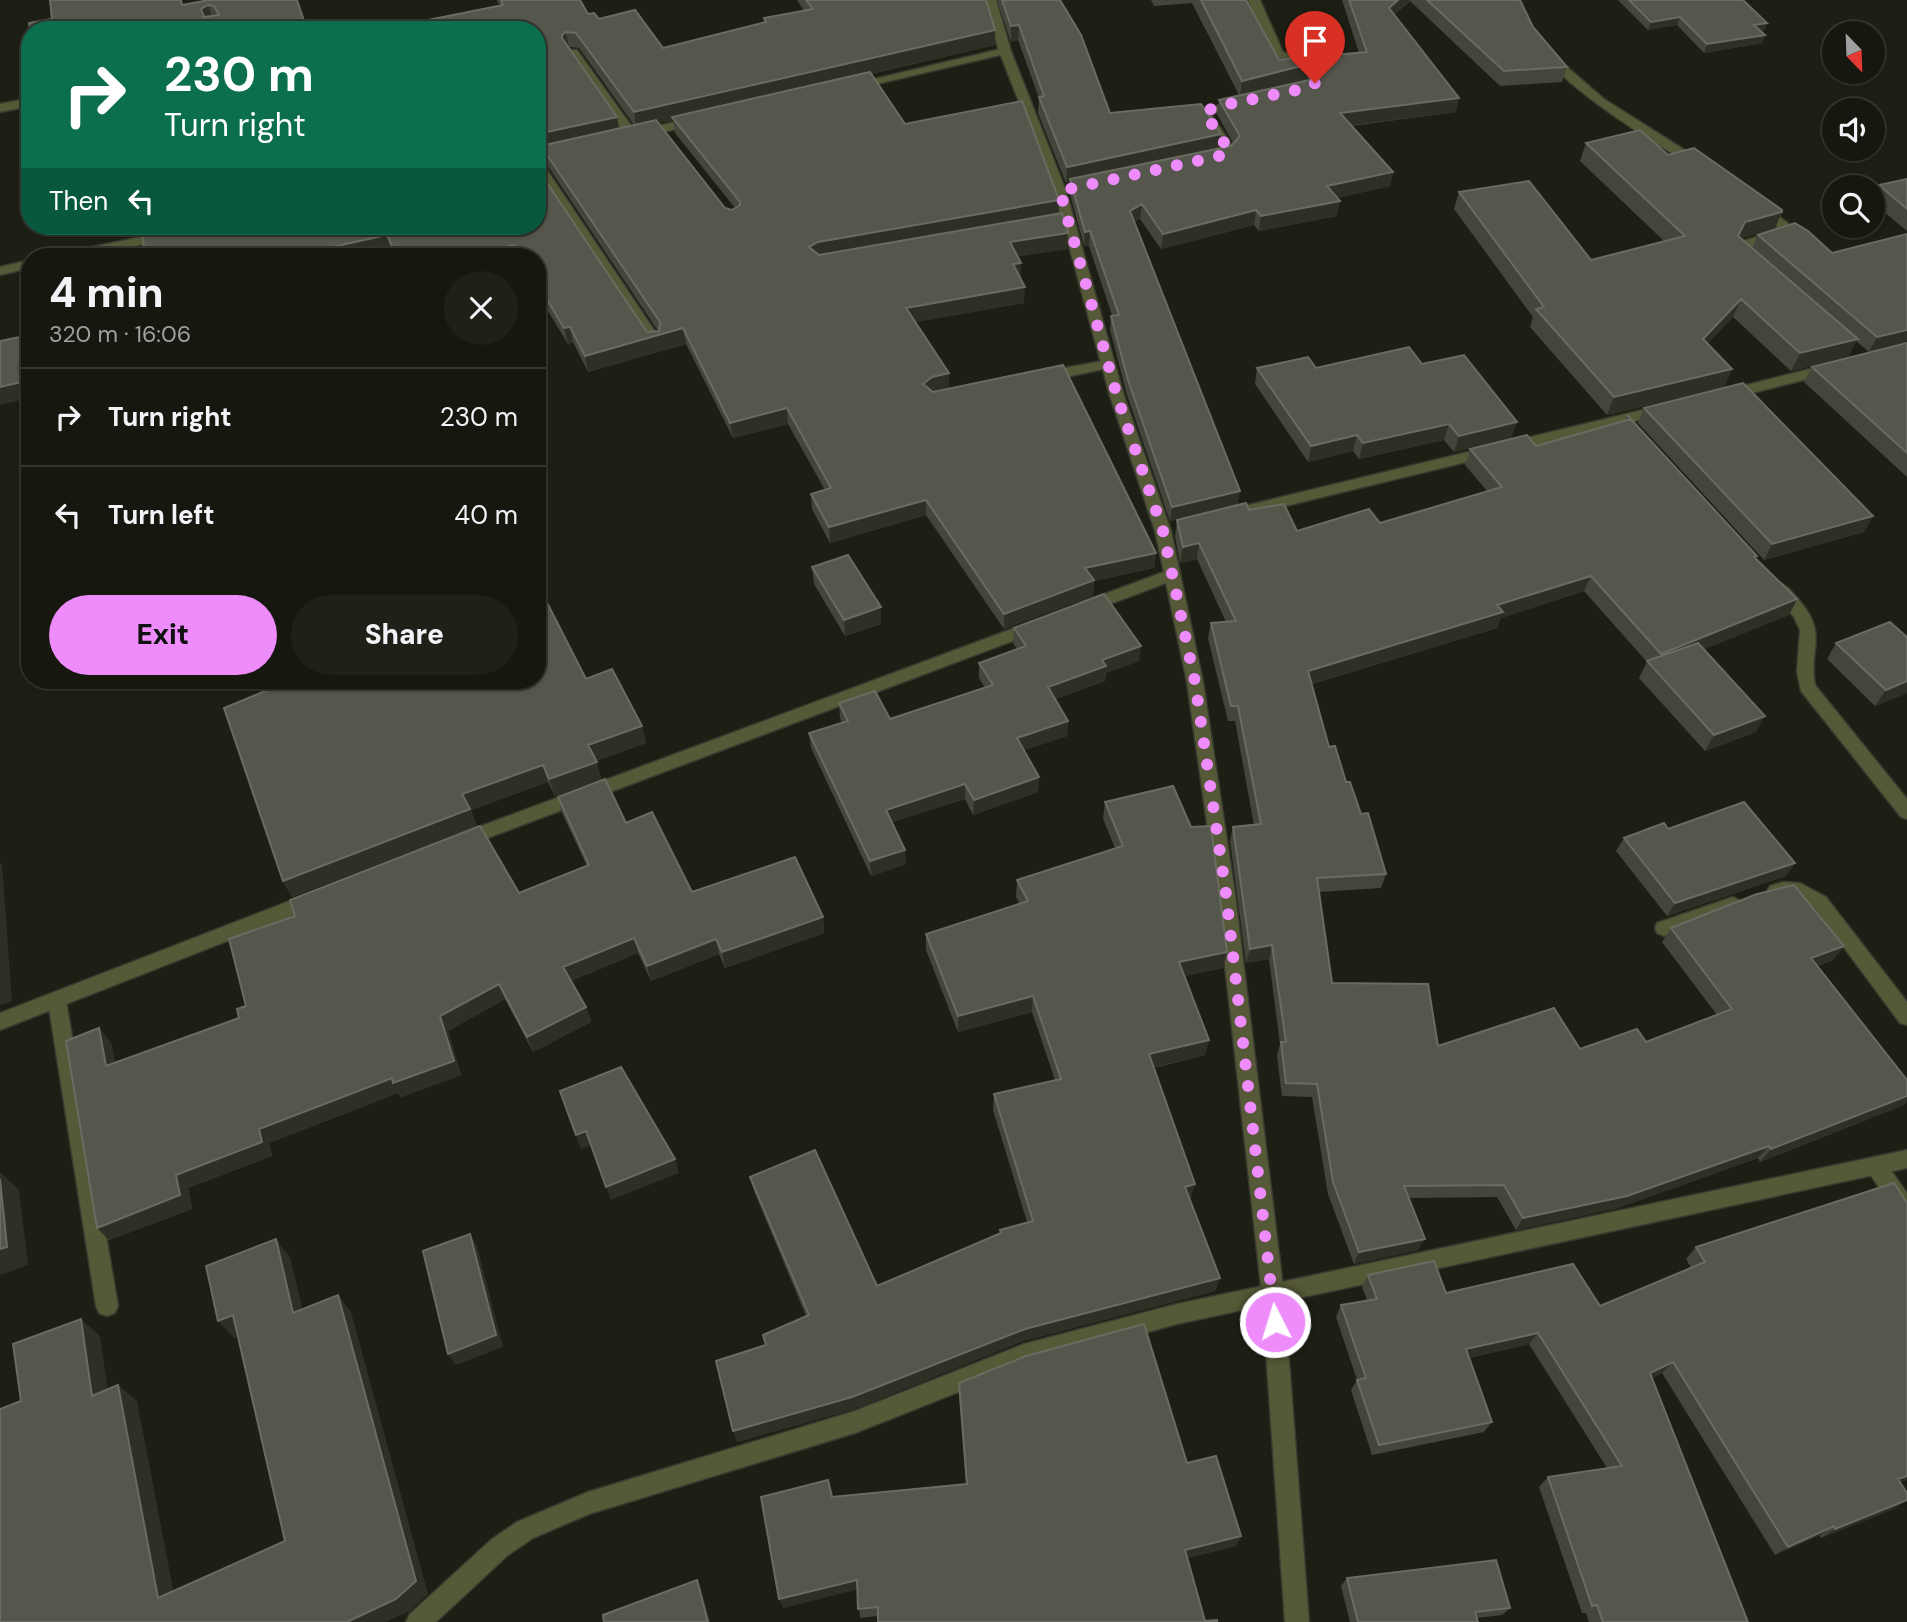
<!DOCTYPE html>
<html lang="en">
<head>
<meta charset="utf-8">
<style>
	body { margin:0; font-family:"DM Sans",sans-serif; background:#1f2018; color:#f1f3f6; height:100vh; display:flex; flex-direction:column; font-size:26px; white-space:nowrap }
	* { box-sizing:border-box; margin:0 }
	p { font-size:23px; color:#9e9f9e }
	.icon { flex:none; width:38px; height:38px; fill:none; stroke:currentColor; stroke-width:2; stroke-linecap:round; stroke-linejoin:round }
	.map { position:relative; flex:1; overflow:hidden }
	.details { position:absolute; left:21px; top:248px; width:525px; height:441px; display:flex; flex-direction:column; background:#16170f; border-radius:28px; box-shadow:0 2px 5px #0004,0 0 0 2px #35362f }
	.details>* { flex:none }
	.guide { position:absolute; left:21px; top:21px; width:525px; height:214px; border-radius:28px; box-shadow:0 2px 5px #0004,0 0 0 2px #35362f; background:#0b6e4f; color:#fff; overflow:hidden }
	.needle { width:46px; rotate:157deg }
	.controls { position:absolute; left:1822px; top:21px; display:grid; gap:14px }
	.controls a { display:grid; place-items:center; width:63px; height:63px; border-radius:50%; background:#16170f; box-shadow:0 2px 5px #0004,0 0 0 2px #35362f; font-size:35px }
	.pin { position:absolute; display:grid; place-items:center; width:60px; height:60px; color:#fff; margin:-72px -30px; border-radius:50% 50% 50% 0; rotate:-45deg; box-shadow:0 0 7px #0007 }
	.pin .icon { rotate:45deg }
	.me { position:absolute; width:77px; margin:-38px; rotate:355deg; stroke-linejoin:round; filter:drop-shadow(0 0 5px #0008) }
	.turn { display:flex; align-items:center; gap:24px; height:147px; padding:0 28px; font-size:32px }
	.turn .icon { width:91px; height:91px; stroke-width:2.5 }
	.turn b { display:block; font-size:49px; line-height:60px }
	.then { display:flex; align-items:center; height:66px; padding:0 28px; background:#0003; gap:14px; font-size:26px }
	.round { display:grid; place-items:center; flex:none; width:74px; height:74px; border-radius:37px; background:#1f2018 }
	.summary { display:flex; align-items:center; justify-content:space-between; height:119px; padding:0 28px }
	h1 { font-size:42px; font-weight:800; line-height:52px }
	.button { display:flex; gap:14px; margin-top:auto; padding:14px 28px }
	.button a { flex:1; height:80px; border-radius:42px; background:#ed8cfa; color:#111; font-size:28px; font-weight:800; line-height:80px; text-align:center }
	.button a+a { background:#1f2018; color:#f1f3f6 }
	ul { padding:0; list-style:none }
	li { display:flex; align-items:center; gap:21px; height:98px; padding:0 28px; border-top:2px solid #35362f }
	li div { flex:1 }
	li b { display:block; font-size:26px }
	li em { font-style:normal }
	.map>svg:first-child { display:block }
</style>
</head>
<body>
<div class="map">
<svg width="1907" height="1622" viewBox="0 0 1907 1622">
	<rect width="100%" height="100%" fill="#1e1f14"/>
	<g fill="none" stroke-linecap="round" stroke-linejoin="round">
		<g stroke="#38392f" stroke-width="3">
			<path id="service" d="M1876,1157L1883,1159L1907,1193V1220L1900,1217L1869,1173L1866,1166L1869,1159Z"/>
		</g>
		<g stroke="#38392f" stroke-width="3">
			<path id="minor" d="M1248,0H1260L1283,52L1303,58L1317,67L1319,86L1304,93H1296V87L1309,81L1307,71L1295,62L1274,56Z
				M1005,48L1009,49V53L855,89L849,85Z
				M569,50H577L635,131L697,117L703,121L697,125L628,139L567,52Z
				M1544,54H1552L1604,99L1702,161V167H1694C1641,134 1588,103 1544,58Z
				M30,98V106L0,112V104Z
				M1241,98L1247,102L1245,105L1211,114L1235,150L1228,158L1210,160V154L1222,150L1198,112Z
				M537,160L543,164L660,339V345H650L537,174Z
				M1759,201L1790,225L1787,237L1749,248L1747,252L1755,260L1748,264L1733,253L1738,242L1776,232L1777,226L1754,208V202Z
				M164,232L171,236L169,239L82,257H57L64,253Z
				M30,260V268L0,275V267Z
				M1108,360L1113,361V367L1043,382L1036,377L1043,372Z
				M1830,364L1835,366V372L1728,399L1721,394L1723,391Z
				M1663,405L1670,410L1668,413L1228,520L1220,515L1228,510Z
				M1778,582C1787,585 1793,593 1799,600C1829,635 1808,649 1815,685L1907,799V819L1901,817L1801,691L1797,672L1800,630L1794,617L1770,588Z
				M1783,882L1800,883L1826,897L1907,1002V1025L1900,1023L1814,907L1799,898L1770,896L1767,891L1770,886Z
				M1733,897L1739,900L1742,905L1739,910L1664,936L1657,933L1655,928L1657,923Z
				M57,993L64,995L66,1001L118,1306L115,1313L107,1316L99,1313L96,1306L48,1001L50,995Z
				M1907,1150V1168L1177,1324L1024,1366L855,1433L589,1514L533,1538L508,1555L436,1622H406L410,1614L492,1539L517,1522L588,1492L855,1411L1024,1344L1177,1304Z"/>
		</g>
		<g stroke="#38392f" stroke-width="3">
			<path id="tertiary" d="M984,0H996L1011,51L1066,191L1124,396L1171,531L1203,682L1235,894L1284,1295L1309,1622H1285L1262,1295L1217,894L1187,682L1166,583L1086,613L1078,607L1080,603L1164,572L1155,531L1110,396L1054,191L999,51Z
				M1036,620L1042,622L1044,626L1042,630L469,845H457L454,840L457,835Z
				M313,892L319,895L322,900L319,905L0,1030V1013Z"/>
		</g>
		<use href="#service" fill="#565937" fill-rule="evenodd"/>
		<use href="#minor" fill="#565937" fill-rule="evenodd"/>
		<use href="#tertiary" fill="#565937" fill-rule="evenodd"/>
	</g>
	<path fill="#45463b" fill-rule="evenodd" d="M210,0L307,30L52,19L186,4Z
		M497,0H580L588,14L663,48L765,23L764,18L804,11L797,0H986L995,30V45L871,74L905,124L1059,200L1058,213L1068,233L1067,249L1018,256L1021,263L1020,278L1024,303L915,322L949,373V388L1156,553L1154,568L1094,581L1093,596L1004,629L926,515L830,543L812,509L811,494L825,490L788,424L733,438L686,344L588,372L573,342L568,344L537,293V257H395L392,251L146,230L537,226L647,332L658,331L545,162L542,149L537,150V30H425L423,21L500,6ZM569,47L579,48L634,125L619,129L617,117ZM673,120L675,133L735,208L732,210L725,208L658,123Z
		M997,0H1060L1110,113L1221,134L1219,148L1231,146L1233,143L1217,114L1219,100L1239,95L1192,3L1154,6L1151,0H1246L1279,60L1309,64L1306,80L1314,79L1320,74L1323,56L1359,53L1342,0H1520L1533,27L1567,67L1562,82L1500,86L1410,1L1394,15L1456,112L1351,126L1393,172L1390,186L1337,198V216L1259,231L1254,225L1161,249L1140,219L1134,222L1238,505L1170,521L1127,395L1110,330L1111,316L1112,315L1089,246H1084L1070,194V182L1066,183L1038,113L1039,98L1018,40L1011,42Z
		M1618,0H1743L1764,31H1761L1765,35L1762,43L1704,53L1677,25L1648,30Z
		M1586,143L1668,155L1782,212L1774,230L1832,253L1907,234V477L1804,382L1812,367L1882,349L1869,352L1856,341L1848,357L1791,371L1733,317L1707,344L1732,369L1724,387L1607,415L1530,327L1533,317L1454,209L1459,192L1591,260L1664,241L1580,161ZM1772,230L1758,235L1752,248L1741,238Z
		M1907,179V231L1872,202V199L1879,185Z
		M1422,364L1512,438L1454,452L1444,440L1359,459L1353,451L1308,462L1255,384L1257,368H1316Z
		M1644,408L1873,516L1864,532L1764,560L1638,423Z
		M1627,415L1757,556L1756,559L1797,599L1789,615L1704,649L1756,732L1705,751L1639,678L1647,662L1584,591L1501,618L1497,628L1312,684L1329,747L1361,814L1386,874L1381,888L1319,892L1332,983L1438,1046L1580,1049L1646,1042L1717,1015L1662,942L1671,928L1844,946L1833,960L1817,966L1904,1105L1760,1162L1758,1158L1618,1208L1516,1230L1497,1197L1409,1198L1418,1250L1354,1264L1328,1194L1312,1097L1282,1096L1277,1056L1280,1044L1269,959L1246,963L1230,841L1233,827L1254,825L1235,721H1228L1208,638L1211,623L1226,622L1197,559L1180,563L1175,536L1177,520L1249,510L1297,531L1380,523L1487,491L1465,465L1470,449L1536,446L1625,421Z
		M812,567L881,607V624L845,636L814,584Z
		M1014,628L1139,661L1106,673L1105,681L1055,699L1068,721L1067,736L1024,750L1039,777L1038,792L973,815L965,799L892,822L905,850L906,864L871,876L811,748L809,733L842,723L840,718L839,703L890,719L985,688L979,678V663L1017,649L1013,643Z
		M1836,643L1907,693L1875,706L1827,659Z
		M586,679L642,726L646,743L596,761L601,779L555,796L548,782L471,810L477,826L292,897L283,881Z
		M558,797L626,823L692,892L823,917L824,933L725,968L719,954L651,981L638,953L571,981L586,1007L591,1022L533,1052L505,999L448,1031L461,1075L401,1097L398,1093L269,1143L272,1156L188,1188L192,1209L109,1240L97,1228L99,1028L111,1043L115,1063L239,1018L519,893L587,866L562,813Z
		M1105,802L1227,952L1223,968L1184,976L1209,1040L1205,1055L1154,1068L1191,1198L1189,1199L1220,1278L1215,1291L1023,1341L854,1409L737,1442L766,1345L806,1316L754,1191L750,1177L877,1286L1000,1234V1230L1027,1222L993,1110L994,1094L1055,1080L1032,1012L958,1032L926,950V934L1020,904L1016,897L1017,880L1115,848L1103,819Z
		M1668,829L1795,863L1786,876L1667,916L1616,851L1624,838Z
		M1696,1247L1900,1482L1896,1508L1821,1538L1820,1535L1775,1555L1662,1373L1652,1378L1748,1622H1589L1586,1613H1582L1539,1487L1548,1477L1607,1468L1529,1344L1469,1358L1492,1422L1484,1432L1372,1455L1351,1390L1357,1380L1336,1317L1341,1305L1367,1300L1362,1287L1368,1275L1446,1293L1600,1306L1691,1268L1686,1259Z
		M959,1383L1187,1463L1241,1536L1236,1546L1187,1558L1205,1621L1217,1622L878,1616L860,1618L857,1589L783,1608L832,1497L966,1484L959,1395Z
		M1347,1578L1510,1608L1502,1615L1477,1618L1478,1622H1350L1341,1586Z"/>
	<path fill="#2f3025" d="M1398,0H1410L1386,22L1389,8Z
		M208,5L214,21L207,25L201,9Z
		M1680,17L1677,25L1648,30L1651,22Z
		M1767,23L1764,31L1751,33L1754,25Z
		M1019,25L1018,40L1011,42V26Z
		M995,30V45L674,119L672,117L673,120L636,128L634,112Z
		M566,32L569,47L562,38V35Z
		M1765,35L1762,43L1704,53L1707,44Z
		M1309,64L1306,80L1240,96L1242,81Z
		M1459,98L1456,112L1337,127L1340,113Z
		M617,117L620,132L541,146L542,149L537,150V134Z
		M1221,134L1219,150L1070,179V182L1066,183L1067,167Z
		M1393,172L1390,186L1324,201L1327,186Z
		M1059,200L1058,216L820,257L809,247L818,242Z
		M1340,201L1337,216L1259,231L1261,216Z
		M1142,204L1140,219L1128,225L1130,211Z
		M1256,210L1254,225L1161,249L1163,234Z
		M1782,212L1774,230L1737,239L1730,254L1745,222Z
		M39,226H56L41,229Z
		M72,226H102L75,232Z
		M144,226H185L147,233Z
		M1090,231L1089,246H1084L1085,232Z
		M1068,233L1067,249L1010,258V242Z
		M387,235L392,251L364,257H287Z
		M514,245L517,257H468Z
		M1021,263L1020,279L1013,264Z
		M1025,287L1024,303L906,324V308Z
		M1741,299L1733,317L1695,356L1703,339Z
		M570,327L573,342L568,344L564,328Z
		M683,328L686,344L588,372L585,356Z
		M1907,330V344L1869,352L1877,337Z
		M1858,339L1848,357L1791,371L1800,353Z
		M1732,369L1724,387L1607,415L1614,397Z
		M949,373V389L932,392L923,384L932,377Z
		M30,380V398L0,405V387Z
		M787,408L788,424L733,438L730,423Z
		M1517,422L1512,438L1454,452L1459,436Z
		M1449,424L1444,440L1359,459L1363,443Z
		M1357,435L1353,451L1308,462L1311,446Z
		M1240,491L1238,505L1170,521L1172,507Z
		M926,500V515L830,543L829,527Z
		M1873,516L1864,532L1764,560L1772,544Z
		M1199,543L1197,559L1180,563L1183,547Z
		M1156,553L1154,568L1094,581L1093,596L1004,629V614L1085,568Z
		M1591,576L1584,591L1501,618L1497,628L1304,686L1308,671L1497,605Z
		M1797,599L1789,615L1653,670L1661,654Z
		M881,607V624L845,636L844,620Z
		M1141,646L1139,661L1106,673L1105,681L1047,702L1048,687L1102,660Z
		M1907,681V693L1875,706L1886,690Z
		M1765,716L1756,732L1705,751L1714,735Z
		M1068,721L1067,736L1016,753L1017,738Z
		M642,726L646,743L593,762L588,745Z
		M597,762L601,779L555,796L549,779Z
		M543,765L548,782L471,810L477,826L292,897L283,881L462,794Z
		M1039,777L1038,792L973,815L974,800Z
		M965,784V799L887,824L886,810Z
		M905,850L906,864L871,876L870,861Z
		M0,862L2,865L12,1001L0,1005Z
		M1795,863L1786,876L1667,916L1675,903Z
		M823,917L824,933L725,968L722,952Z
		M634,938L638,953L568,982L563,967Z
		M716,939L719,954L651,981L647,966Z
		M1272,945L1269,959L1246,963L1250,949Z
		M1844,946L1833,960L1800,971L1811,958Z
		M1227,952L1223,968L1175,978L1179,962Z
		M499,984L505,999L448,1031L461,1075L401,1097L398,1093L269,1143L272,1156L188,1188L192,1209L109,1240L97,1228L176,1175L259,1129L440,1016Z
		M1033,996L1032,1012L958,1032V1016Z
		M586,1007L591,1022L533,1052L527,1037Z
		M99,1028L111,1043L118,1080L106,1066Z
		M1209,1040L1205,1055L1147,1069L1149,1054Z
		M1907,1096V1102L1904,1105L1760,1162L1771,1149Z
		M586,1131L591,1145L581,1149L576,1135Z
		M1769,1146L1758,1158L1618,1208L1516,1230L1523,1218Z
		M675,1159L679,1173L611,1200L606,1187Z
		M0,1172L19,1190L28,1265L0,1275Z
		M1195,1184L1191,1198L1181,1201L1185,1187Z
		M470,1234L477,1246L503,1347L456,1365L448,1354Z
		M276,1239L290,1257L308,1331L293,1313Z
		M1425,1239L1418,1250L1354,1264L1359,1252Z
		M1220,1278L1215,1291L1023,1341L854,1409L737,1442L733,1431L1025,1329Z
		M338,1295L351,1312L428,1594L410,1611L386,1622H347Z
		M233,1315L249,1332L234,1338L218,1321Z
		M81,1319L100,1336L111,1412L92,1396Z
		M1538,1333L1529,1344L1459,1360L1466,1349Z
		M1673,1362L1662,1373L1640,1384L1650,1373Z
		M118,1385L137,1401L177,1610L158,1598Z
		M1907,1476V1480L1883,1488L1898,1479Z
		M1907,1500L1896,1508L1821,1538L1835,1529Z
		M1834,1526L1820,1535L1775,1555L1788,1547Z
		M1241,1536L1236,1546L1181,1560L1185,1550Z
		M697,1580L701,1588L710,1622H708Z
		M857,1580L859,1589L783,1608L779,1599Z"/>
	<path fill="#55564c" stroke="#6a6b61" stroke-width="2" fill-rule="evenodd" d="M50,0H181L182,5L209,0H297L307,30H30L29,23L52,19ZM208,5L214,6L219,15L204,17L201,9Z
		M501,0H580L588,14L594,13L599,19L635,10L663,48L766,22L764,18L813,9L806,0H986L995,30L634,112L576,33L566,32L562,35V38L617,117L537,134V30H427L423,21L503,5Z
		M1002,0H1060L1081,35L1110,113L1201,104L1221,134L1067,167L1039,97L1044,96L1019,25L1011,26Z
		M1201,0H1246L1279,60L1307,57L1309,64L1242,81Z
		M1349,0H1398L1389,8L1459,98L1340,113L1393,172L1327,186L1340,201L1261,216L1256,210L1163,234L1142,204L1130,211L1240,491L1172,507L1128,380L1111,316L1119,315L1090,231L1085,232L1070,179L1231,146L1240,136L1219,100L1314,79L1324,71L1323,56L1367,52Z
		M1427,0H1520L1533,27L1567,67L1504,71Z
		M1629,0H1743L1767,23L1754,25L1765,35L1707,44L1680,17L1651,22Z
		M870,72L905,124L1022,101L1059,200L818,242L809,247L819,255L1062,213L1068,233L1010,242L1021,263L1013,264L1025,287L906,308L949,373L932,377L923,384L933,392L1063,365L1156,553L1085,568L1094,580L1004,614L926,500L829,527L811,494L831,488L787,408L730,423L683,328L585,356L570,327L564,328L537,283V257H521L514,245L468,257H397L387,235L287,257H145L142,230L164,226H537V168L647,332L659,331L660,322L541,146L656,120L725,208L732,210L740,205V202L672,117Z
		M30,121V184L23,123Z
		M1640,130L1668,155L1694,148L1782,210V212L1745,222L1738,236L1858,339L1800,353L1741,299L1703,339L1732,369L1614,397L1536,309L1544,307L1459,192L1529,181L1591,260L1685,236L1586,143Z
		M1907,179V209L1879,185Z
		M1795,223L1808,231L1832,253L1907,234V330L1877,337L1758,235Z
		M30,335V380L0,387V341Z
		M1907,343V453L1812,367Z
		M1409,347L1422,364L1464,355L1517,422L1459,436L1449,424L1363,443L1357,435L1311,446L1257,368L1308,357L1316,368Z
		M1743,383L1873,516L1772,544L1644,408Z
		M1627,415L1757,556L1754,557L1797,599L1661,654L1591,576L1497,605L1503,612L1308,671L1329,747L1335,746L1346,782H1350L1361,814L1368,813L1386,874L1317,878L1332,983L1428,984L1438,1046L1554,1008L1580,1049L1637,1029L1646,1042L1732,1009L1671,928L1757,894L1794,885L1844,946L1811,958L1907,1080V1096L1771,1149L1769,1146L1627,1196L1523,1218L1504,1185L1404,1186L1425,1239L1359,1252L1333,1182L1317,1084L1286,1083L1281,1042H1286L1272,945L1250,949L1233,827L1261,824L1238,706H1231L1211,623L1236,621L1199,543L1183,547L1177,520L1246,503L1249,510L1284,504L1297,531L1369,509L1380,523L1502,487L1470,449L1527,435L1536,446L1631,419Z
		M848,555L881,607L844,620L812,567Z
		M537,583L586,679L612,669L642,726L588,745L597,762L549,779L543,765L462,794L470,809L283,881L224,708L280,685L278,681H537Z
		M1104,594L1141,646L1102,660L1106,666L1048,687L1068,721L1017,738L1039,777L974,800L965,784L886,810L905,850L870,861L809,733L848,721L839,703L875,691L890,719L993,685L979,663L1026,646L1014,628Z
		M1890,622L1907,637V681L1886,690L1836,643Z
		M1698,643L1765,716L1714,735L1647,661Z
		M605,779L626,823L652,812L692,892L795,857L823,917L722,952L716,939L647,966L634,938L563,967L586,1007L527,1037L499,984L440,1016L454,1061L393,1083L392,1078L259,1129L262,1142L176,1175L180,1195L97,1228L66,1041L99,1028L106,1066L239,1018L237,1009L246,1006L229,939L295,916L290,900L480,826L519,893L589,865L558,797Z
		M1173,786L1191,827L1211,826L1227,952L1179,962L1209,1040L1149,1054L1195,1184L1185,1187L1220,1278L1025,1329L852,1397L733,1431L716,1361L766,1345L763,1335L809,1315L750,1177L815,1150L877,1286L1001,1233L1000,1230L1033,1221L994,1094L1061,1079L1033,996L958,1016L926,934L1028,901L1017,880L1123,846L1105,802Z
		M1744,802L1795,863L1675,903L1624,838L1664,823L1668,829Z
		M621,1067L675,1159L606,1187L586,1131L576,1135L560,1091Z
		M0,1179L7,1247L0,1249Z
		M1894,1183L1907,1203V1476L1898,1479L1907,1493V1500L1835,1529L1834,1526L1788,1547L1673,1362L1650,1373L1748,1622H1603L1597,1605L1592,1606L1548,1477L1622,1466L1538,1333L1466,1349L1492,1422L1379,1445L1357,1380L1366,1378L1341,1305L1377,1299L1368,1275L1434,1261L1446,1293L1573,1264L1600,1306L1705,1262L1696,1247Z
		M470,1234L496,1335L448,1354L423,1251Z
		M276,1239L293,1313L338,1295L416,1581L396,1599L347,1622H0V1409L21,1401L13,1344L81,1319L92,1396L118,1385L158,1598L285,1541L233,1315L218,1321L206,1266Z
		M1144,1324L1187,1463L1216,1456L1241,1536L1185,1550L1205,1621L1217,1620V1622H878V1607L858,1609L857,1580L779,1599L761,1497L828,1480L832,1497L967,1484L959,1383L1026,1356Z
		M1496,1560L1510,1608L1475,1612L1478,1622H1358L1347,1578Z
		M697,1580L708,1622H604L603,1615Z"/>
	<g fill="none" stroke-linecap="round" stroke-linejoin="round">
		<path stroke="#ed8cfa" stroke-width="12" stroke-dasharray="0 21.6" d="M1275,1322L1226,894L1195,682L1163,531L1117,396L1060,191L1224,155L1229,150L1204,112L1219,106L1307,88L1315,83"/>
	</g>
</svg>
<div class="controls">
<a><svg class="needle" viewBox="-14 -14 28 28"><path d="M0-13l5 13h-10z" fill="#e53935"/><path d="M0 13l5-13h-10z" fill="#9e9f9e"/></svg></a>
<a><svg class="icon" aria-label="sound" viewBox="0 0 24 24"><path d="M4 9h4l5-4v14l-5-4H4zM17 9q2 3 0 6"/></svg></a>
<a><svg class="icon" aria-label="search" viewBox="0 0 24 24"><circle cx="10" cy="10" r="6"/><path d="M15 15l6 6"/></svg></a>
</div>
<div class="pin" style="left:1315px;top:83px;background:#d93025"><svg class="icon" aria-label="arrive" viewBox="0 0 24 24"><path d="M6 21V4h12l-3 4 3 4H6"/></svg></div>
<svg class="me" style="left:1275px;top:1322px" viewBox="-20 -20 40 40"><circle r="17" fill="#ed8cfa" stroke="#fff" stroke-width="3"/><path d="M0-11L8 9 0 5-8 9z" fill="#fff"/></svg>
<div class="guide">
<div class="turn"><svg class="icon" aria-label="right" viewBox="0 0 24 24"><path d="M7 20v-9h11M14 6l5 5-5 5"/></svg><div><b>230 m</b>Turn right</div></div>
<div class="then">Then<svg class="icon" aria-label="left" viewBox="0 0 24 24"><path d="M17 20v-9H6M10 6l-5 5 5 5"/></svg></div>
</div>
<section class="details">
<div class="summary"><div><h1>4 min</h1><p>320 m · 16:06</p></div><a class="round"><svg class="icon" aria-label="close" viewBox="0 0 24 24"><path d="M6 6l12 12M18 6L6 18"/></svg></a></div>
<ul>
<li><svg class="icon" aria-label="right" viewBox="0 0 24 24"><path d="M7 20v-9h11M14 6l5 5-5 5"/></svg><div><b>Turn right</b></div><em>230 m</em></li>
<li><svg class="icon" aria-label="left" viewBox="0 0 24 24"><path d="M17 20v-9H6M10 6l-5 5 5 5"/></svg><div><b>Turn left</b></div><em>40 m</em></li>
</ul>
<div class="button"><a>Exit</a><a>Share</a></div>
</section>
</div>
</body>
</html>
